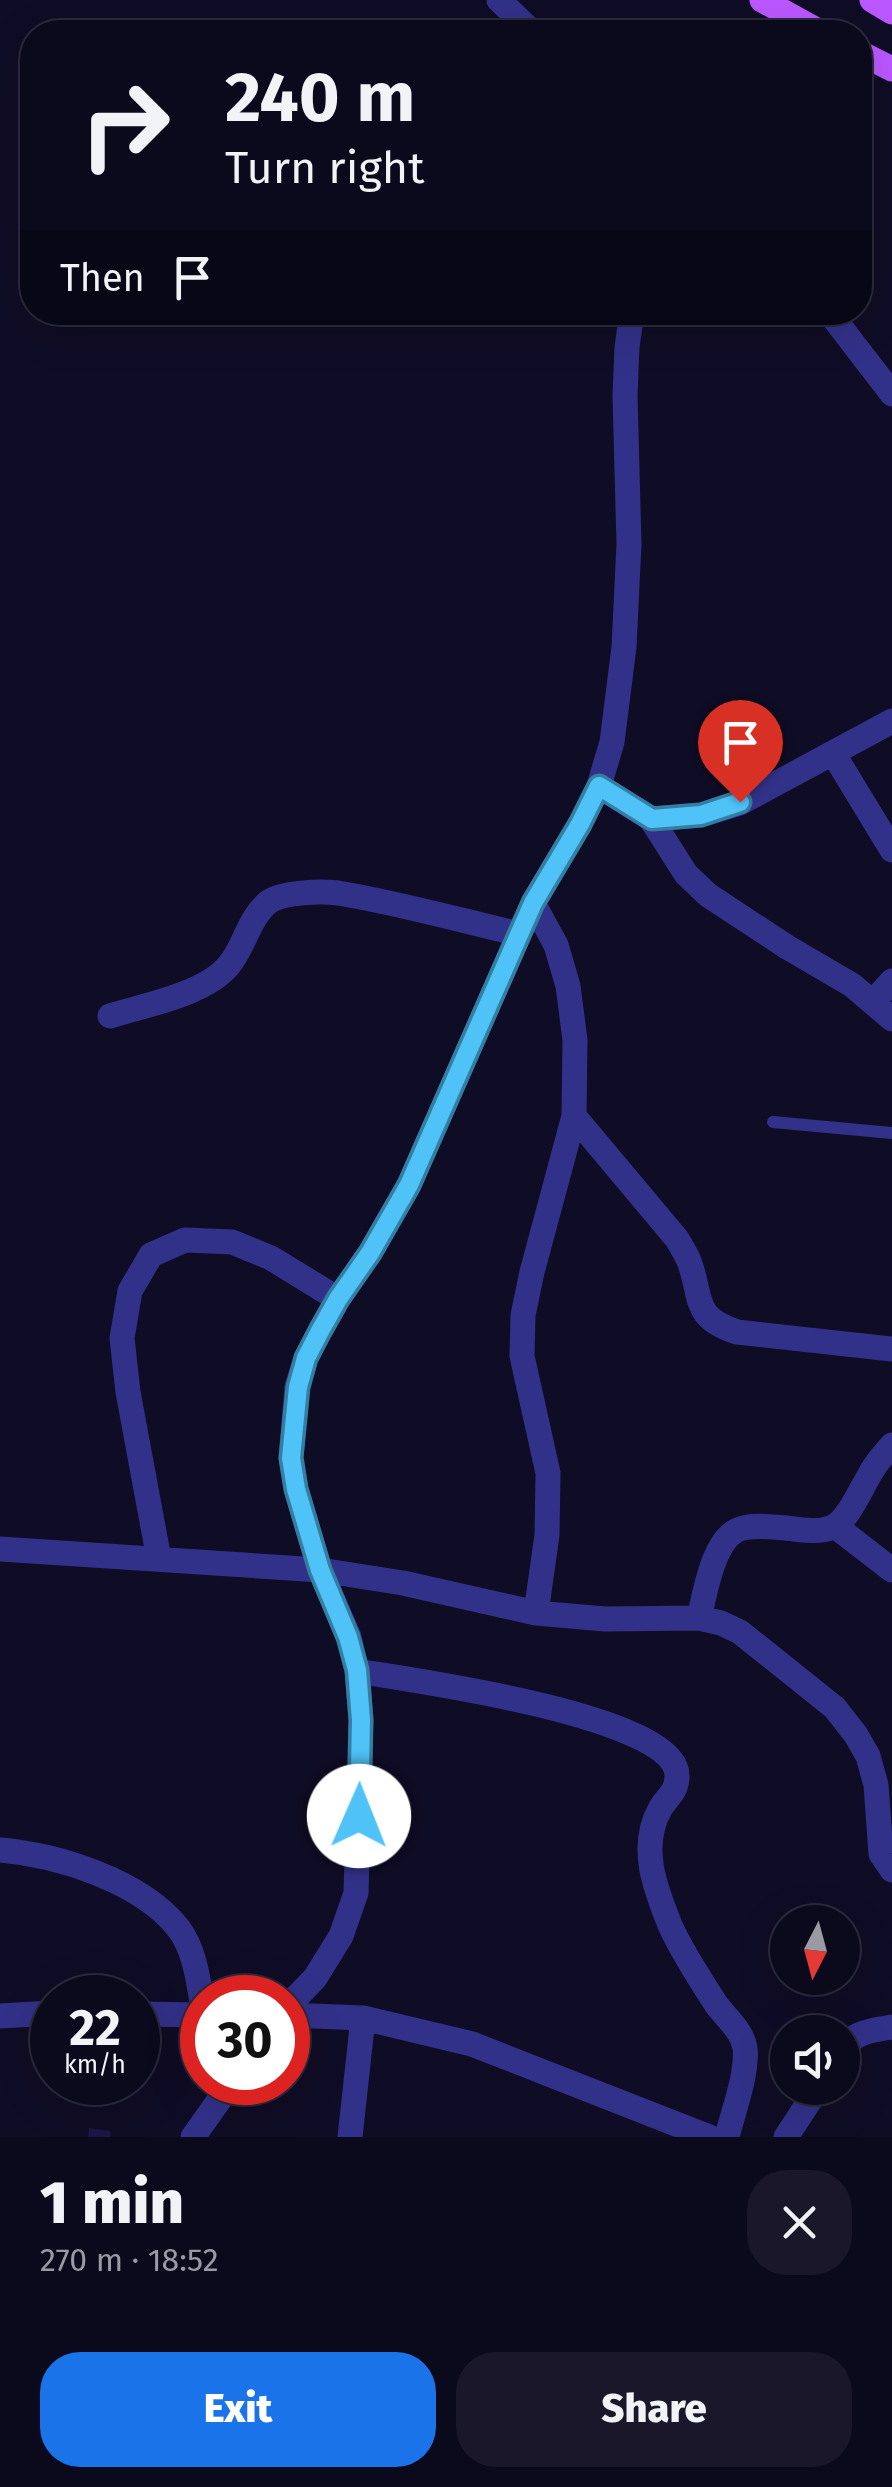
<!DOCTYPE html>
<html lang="en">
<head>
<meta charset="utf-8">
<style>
	body { margin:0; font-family:"Fira Sans",sans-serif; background:#191729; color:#f1f3f6; height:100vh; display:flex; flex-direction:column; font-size:38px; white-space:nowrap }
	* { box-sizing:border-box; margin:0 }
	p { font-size:32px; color:#9a9aa3 }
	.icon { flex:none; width:55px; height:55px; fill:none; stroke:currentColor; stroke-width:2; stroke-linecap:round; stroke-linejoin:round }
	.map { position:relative; height:2137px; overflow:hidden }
	.drawer { display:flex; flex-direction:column; background:#0b091c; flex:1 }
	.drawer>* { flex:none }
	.hud { position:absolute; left:20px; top:20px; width:852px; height:305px; border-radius:40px; box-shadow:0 10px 40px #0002,0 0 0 2px #2b2a3b; background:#0b091c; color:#f1f3f6; overflow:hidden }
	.needle { width:65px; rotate:186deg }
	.buttons { position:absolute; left:770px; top:1905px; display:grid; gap:20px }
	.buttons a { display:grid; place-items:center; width:90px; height:90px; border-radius:50%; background:#0b091c; box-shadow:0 10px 40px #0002,0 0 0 2px #2b2a3b; font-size:50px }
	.speed { position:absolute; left:30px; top:1975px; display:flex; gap:20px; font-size:50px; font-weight:700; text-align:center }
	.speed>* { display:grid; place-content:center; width:130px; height:130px; border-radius:50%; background:#0b091c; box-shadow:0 10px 40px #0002,0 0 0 2px #2b2a3b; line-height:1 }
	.speed small { font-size:25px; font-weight:400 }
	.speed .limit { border:15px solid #d22; background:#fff; color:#111 }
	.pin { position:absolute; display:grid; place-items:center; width:85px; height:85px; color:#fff; margin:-102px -42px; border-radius:50% 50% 50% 0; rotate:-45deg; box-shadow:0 0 10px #0007 }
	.pin .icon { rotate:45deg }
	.me { position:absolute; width:110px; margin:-55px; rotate:1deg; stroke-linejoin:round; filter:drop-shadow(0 0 8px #0008) }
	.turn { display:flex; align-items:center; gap:35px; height:210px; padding:0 40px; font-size:45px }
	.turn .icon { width:130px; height:130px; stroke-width:2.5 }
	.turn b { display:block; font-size:70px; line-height:85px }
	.then { display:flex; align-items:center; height:95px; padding:0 40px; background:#0003; gap:20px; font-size:38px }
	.round { display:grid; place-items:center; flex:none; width:105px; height:105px; border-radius:40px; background:#191729 }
	.headline { display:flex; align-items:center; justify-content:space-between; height:170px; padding:0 40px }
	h1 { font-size:60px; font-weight:800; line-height:75px }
	.primary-button { display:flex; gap:20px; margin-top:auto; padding:20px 40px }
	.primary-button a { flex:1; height:115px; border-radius:40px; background:#1a73e8; color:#fff; font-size:40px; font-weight:800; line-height:115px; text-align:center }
	.primary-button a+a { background:#191729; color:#f1f3f6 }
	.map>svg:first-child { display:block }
</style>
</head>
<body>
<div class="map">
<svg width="892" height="2137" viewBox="0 0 892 2137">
	<rect width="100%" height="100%" fill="#0f0c25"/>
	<path fill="#1e1648" d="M89,2128L111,2131L110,2137H88Z"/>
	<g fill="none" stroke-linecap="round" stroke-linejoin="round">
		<path stroke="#323189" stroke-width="12" d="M773,1122L892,1133"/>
		<path stroke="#323189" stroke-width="25" d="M833,753L892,850
			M599,786L651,819L686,874L708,895L787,947L852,985L892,1019
			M651,819L701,815L740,803L892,721
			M533,903L556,945L568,986L575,1040L574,1116L532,1272L523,1315L522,1356L548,1473L547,1535L536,1613
			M873,1002L892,981
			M110,1016C145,1005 206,994 229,965C245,946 249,916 270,901C284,892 322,891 338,893C399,903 459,920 519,934
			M574,1116L677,1239C681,1246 686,1254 689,1261C703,1298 691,1317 737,1332L892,1349
			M835,1526L892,1570
			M0,1549L320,1570L403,1583L536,1613L605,1619L699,1618L721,1623L740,1632L835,1708L856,1735L868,1756L876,1785L881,1854L892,1870
			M159,1559L128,1392L122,1338L130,1291L151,1255L185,1240L232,1242L271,1258L338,1299
			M699,1618C705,1594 713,1538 740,1529C754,1524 771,1527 786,1528C801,1530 819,1533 833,1527C851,1518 864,1480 877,1463C881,1457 887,1451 892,1445
			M357,1671C408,1680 678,1715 677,1776C677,1792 667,1797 660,1809C639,1847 655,1888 670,1925C681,1950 701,1981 716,2004C726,2018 742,2030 745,2048C748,2073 733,2112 727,2137
			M0,1850C58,1855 142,1881 179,1929C194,1949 198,1978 202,2002
			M288,2006L315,1978L341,1936L356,1893L361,1719L357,1671L349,1637L320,1570L296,1489L291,1457L297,1387L306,1358L320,1331L338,1299L370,1253L409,1185L533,903L580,824L599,786L612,742L624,647L629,544L625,396L627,347L632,312
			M138,2014L202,2015
			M288,2015L363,2018L472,2044L709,2137
			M0,2016L52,2013
			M202,2027L200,2039L202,2072
			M842,2049C854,2032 873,2030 892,2027
			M193,2137L232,2082
			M350,2137L363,2018
			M786,2137L818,2088"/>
		<path stroke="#323189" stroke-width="25" d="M499,0L532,32
			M829,312L892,394"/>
		<path stroke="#bb57ff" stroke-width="25" d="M762,0L820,32
			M872,0L892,12
			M860,53L892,69"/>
	</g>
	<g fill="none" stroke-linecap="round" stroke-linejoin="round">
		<g stroke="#337fa1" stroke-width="25">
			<path id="route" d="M359,1816L361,1720L357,1670L348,1637L320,1570L296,1489L291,1458L298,1387L306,1358L320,1331L338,1299L370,1253L409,1185L533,903L580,824L599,786L652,819L701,815L740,802"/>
		</g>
		<use href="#route" stroke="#4fc3f7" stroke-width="18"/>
	</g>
</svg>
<div class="buttons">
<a><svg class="needle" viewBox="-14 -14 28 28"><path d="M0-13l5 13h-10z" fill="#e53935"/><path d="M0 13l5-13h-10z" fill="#9a9aa3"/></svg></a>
<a><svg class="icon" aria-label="sound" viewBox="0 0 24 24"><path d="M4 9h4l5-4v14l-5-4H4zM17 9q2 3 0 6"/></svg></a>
</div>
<div class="speed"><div>22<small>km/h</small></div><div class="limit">30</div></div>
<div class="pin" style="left:740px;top:802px;background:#d93025"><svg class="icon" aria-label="arrive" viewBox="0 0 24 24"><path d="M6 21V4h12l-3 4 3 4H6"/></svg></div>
<svg class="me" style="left:359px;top:1816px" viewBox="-20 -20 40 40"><circle r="19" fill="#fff"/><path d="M0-13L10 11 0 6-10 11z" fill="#4fc3f7"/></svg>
<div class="hud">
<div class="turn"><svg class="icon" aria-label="right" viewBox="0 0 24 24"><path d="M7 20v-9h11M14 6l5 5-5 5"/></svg><div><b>240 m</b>Turn right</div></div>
<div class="then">Then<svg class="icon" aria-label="arrive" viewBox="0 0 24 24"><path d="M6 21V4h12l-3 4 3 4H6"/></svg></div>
</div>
</div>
<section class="drawer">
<div class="headline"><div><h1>1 min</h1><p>270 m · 18:52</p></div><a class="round"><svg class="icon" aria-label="close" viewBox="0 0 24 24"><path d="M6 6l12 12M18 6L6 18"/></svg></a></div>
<div class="primary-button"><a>Exit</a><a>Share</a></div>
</section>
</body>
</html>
